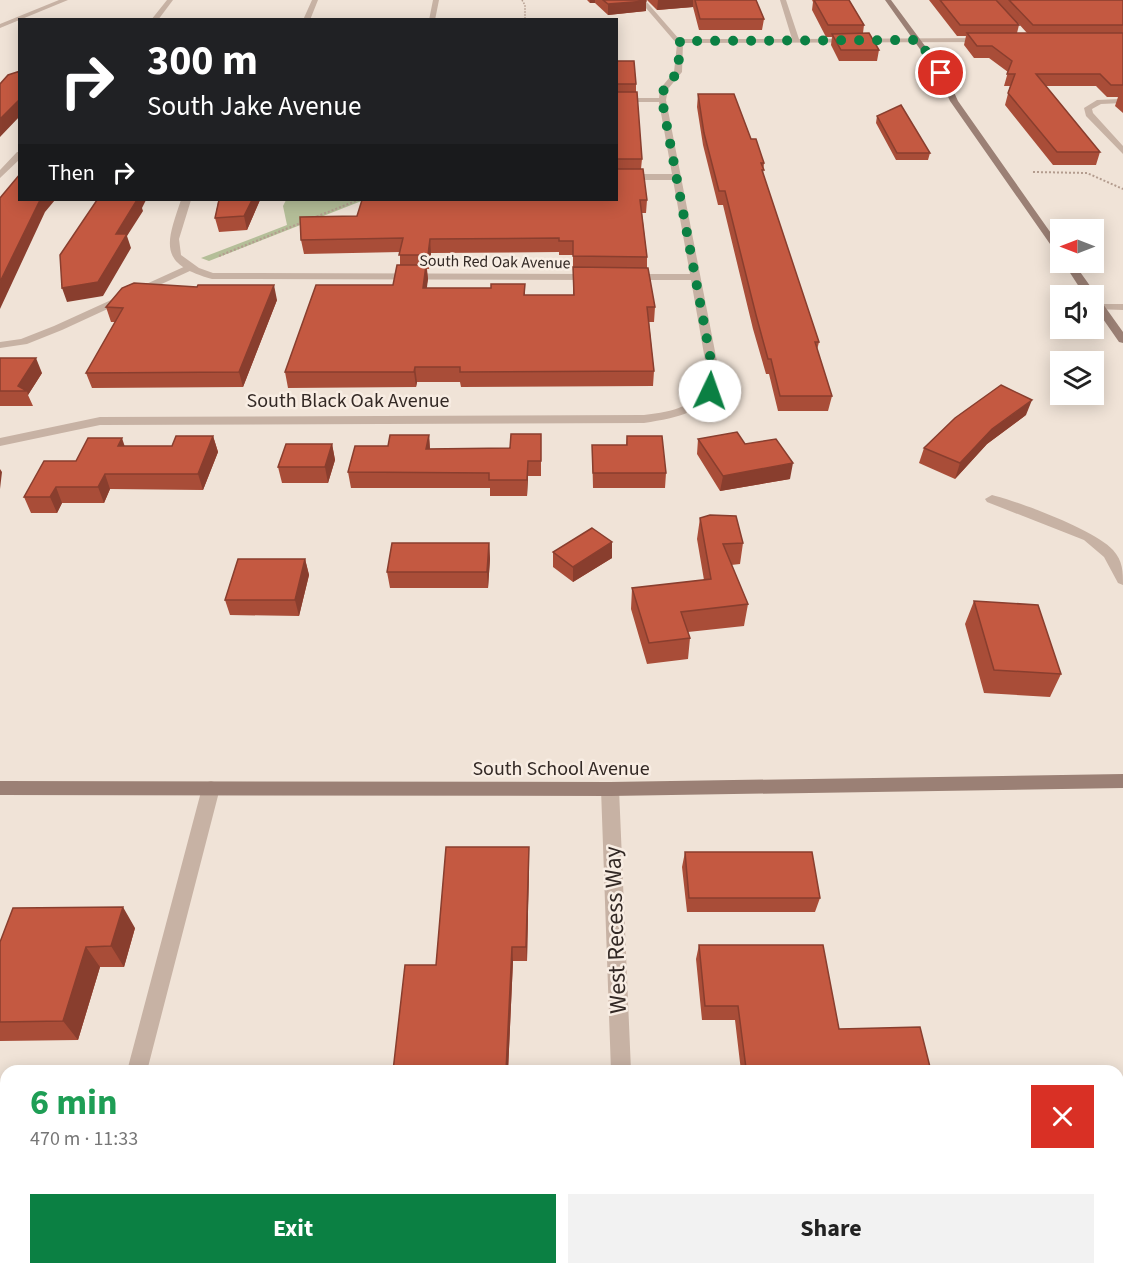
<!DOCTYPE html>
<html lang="en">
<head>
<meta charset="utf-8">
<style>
	body { margin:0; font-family:"Source Sans 3",sans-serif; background:#f2f2f2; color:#222; height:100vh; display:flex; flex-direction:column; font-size:22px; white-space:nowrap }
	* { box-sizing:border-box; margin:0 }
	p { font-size:20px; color:#767676 }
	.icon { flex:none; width:33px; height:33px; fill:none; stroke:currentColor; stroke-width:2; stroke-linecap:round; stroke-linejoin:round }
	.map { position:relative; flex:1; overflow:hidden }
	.drawer { position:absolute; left:0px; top:1065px; width:1124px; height:210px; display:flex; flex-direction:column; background:#fff; border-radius:18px 18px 0 0; box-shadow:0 3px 15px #0003 }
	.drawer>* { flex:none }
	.hud { position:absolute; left:18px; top:18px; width:600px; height:183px; border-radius:0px; box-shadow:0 3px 15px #0003; background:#202124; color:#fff; overflow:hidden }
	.needle { width:39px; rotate:270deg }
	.tools { position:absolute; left:1050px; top:219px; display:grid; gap:12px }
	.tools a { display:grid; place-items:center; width:54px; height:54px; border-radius:0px; background:#fff; box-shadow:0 3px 15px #0003; font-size:30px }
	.pin { position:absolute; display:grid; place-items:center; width:51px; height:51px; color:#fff; margin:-26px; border:3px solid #fff; border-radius:50%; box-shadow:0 2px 6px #0007 }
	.me { position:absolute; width:66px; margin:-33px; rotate:3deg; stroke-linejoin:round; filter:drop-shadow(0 0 4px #0008) }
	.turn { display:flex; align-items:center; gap:21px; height:126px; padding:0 30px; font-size:27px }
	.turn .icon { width:78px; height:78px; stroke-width:2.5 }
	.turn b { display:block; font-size:42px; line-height:51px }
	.then { display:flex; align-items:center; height:57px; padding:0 30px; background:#0003; gap:12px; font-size:22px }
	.round { display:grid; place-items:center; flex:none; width:63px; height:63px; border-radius:0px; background:#f2f2f2 }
	.overview { display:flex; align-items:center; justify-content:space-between; height:102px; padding:0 30px }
	h1 { font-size:36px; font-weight:700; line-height:45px; color:#1e9e55 }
	.primary-button { display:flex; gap:12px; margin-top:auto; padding:12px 30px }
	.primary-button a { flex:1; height:69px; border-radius:0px; background:#0b8043; color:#fff; font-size:24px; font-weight:700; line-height:69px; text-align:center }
	.primary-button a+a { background:#f2f2f2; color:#222 }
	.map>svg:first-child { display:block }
</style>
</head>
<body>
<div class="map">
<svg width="1123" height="1275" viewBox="0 0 1123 1275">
	<rect width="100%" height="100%" fill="#f0e3d7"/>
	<path fill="#b4be98" d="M286,200H364L209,261L201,258L287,225L283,206Z"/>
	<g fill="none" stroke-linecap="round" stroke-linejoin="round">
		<path stroke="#b39c8e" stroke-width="1.5" stroke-dasharray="1.5 1.5" stroke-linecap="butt" d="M522,0L525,5V20"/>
		<path stroke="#b39c8e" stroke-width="2" stroke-dasharray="2 2" stroke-linecap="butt" d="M1033,172L1087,173L1123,189
			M313,218L358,200
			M219,256L303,222"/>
		<path fill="#c7b2a4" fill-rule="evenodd" d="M59,0H68L0,28V24Z
			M188,265L193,268L192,270L62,330L27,344L0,348V342L21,339L54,326Z
			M992,495C1020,502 1095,530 1113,550C1123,561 1123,572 1123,585L1118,583L1104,557L1084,540L987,502L985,499Z
			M211,781L217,783L220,788L147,1071H127L202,788L205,783Z
			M1123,1109V1168L1118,1166V1111Z
			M53,1269H77L75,1275H51Z"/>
		<path fill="#c7b2a4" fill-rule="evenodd" d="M167,0H173L158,20H151Z
			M312,0H318L310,20H303Z
			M433,0H439L435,20H429Z
			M639,0H645L679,39H792L780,0H786L799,39L985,38L988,40L985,42L683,43L682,72L668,89L666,100L720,377C705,414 680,417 644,423L100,425L0,446V438L100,417L644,415C675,411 695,408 708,377L691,280H629L624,277L629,274H690L673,180H616V174H672L659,102H616V98H659L660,89L674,72L677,44Z
			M1119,99H1123V103L1101,104L1092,109L1093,113L1123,146V154L1086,116L1084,108L1097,100Z
			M17,152H20V159L0,178V170Z
			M181,200H191L179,239L181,255L199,268L213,273L593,274L598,277L593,280L212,279C158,264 166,244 181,200Z
			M1099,304H1123V310L1095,309V305Z
			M610,782L616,784L619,789L631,1071H611L601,789L604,784Z
			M617,1269H641V1275H617Z"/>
		<path fill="#9b8075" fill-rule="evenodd" d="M885,0H891L945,73L958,101L1060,246V255L1057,254L950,101L937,73Z
			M1063,262H1073L1123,332V343L1119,342L1094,306V296H1085Z
			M1123,774V788L610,796L0,795V781L610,782Z"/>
	</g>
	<path fill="#a94d38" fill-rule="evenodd" d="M587,0H646V11L608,15L595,3H590Z
		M647,0H756L764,19L762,30H699L693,7L657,10Z
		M812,0H849L864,25L863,33L879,50L877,61H839L831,45L832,37H826L812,10L813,2Z
		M929,0H1123V113L1115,106L1118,97H1107L1096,86H1046L1100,152L1096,165H1053L1005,105L1010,86H1004L1008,72L989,58H974L964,45L966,36H957ZM1018,23L1027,33H1017L1019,25Z
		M616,61L636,84V92L642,159L641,169L647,200L646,213H642L647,257V268L655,307L654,322H649L654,371L653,386L461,387L460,382H417L416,387L288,388L285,372L393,285L400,265V252L304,254L301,240L357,216L616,200ZM559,252V255H573V295H525V284L491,288H426L428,279L427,269H429L431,253Z
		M698,94L751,139L764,163L763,174L819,342L817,350L832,396L828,411H778L769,374H766L753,329L723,205H718L703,145L697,107Z
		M877,116L930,153L928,160H896L876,123Z
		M218,200H260L247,230L219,232L215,218L218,202Z
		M197,287L277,300L243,387L92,388L86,373L116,322H111L106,307Z
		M0,358L42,373L28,395L33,406H0Z
		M1026,415L987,444L955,479L919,463L924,448Z
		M541,434V476H528L527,496H490V488H351L348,472L429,435L430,449L510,448Z
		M213,436L218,452L203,490L110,489L104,503H62L57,513H31L24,497L76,461L124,446H172Z
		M627,436L666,473L665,488H593L592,445H626Z
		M698,439L745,444L790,479L720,491L697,454Z
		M332,444L335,460L328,483H282L278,467Z
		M700,518L743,543L740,564L731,565L748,604L744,626L688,632L690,638L688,659L647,664L631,609L632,588L704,580L697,539Z
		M489,543L490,559L488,588H390L387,572Z
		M553,552L612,558L573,582L553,567Z
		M305,559L309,575L299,616L230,615L225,600Z
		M974,601L1061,674L1050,697L984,693L965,624Z
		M685,852L820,898L815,912H687L682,867Z
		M529,862L527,961H513L508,1071H393L436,965Z
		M135,928L124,967H100L78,1040L0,1041V942Z
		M699,945L839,1029L931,1071H741L735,1020H702L696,959Z
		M736,1269H801L800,1272H737Z"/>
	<path fill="#893e2e" d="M590,0H595V3H590Z
		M658,0H693V7L657,10Z
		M646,1V11L608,15V4Z
		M20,99V116L0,137V119Z
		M40,200H55L45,212L0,309V282Z
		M136,200H146L142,208L143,211L127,236L131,248L103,296L67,302L62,288L116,234Z
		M252,200H260L247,230L244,216Z
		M430,239L431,253L429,269L428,255Z
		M426,265L428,279L425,303L423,288Z
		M274,285L277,300L243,387L239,372Z
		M36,358L42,373L28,395L27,391L18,386Z
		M415,367L417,382L416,387L414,372Z
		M1032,400L1026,415L987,444L955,479L960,463L992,429Z
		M429,435L430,451L426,449Z
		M213,436L218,452L203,490L198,474Z
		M122,438L127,453L118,446Z
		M332,444L335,460L328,483L325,467Z
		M528,461V476L527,496V480Z
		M793,463L790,479L720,491L723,476Z
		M0,469L2,472L0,489Z
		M105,474L110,489L104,503L98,487Z
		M56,487L62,503L57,513L50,497Z
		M612,542V558L573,582V567Z
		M489,543L490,559L488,588L487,572Z
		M305,559L309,575L299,616L295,600Z
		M529,847V862L527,961L526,947Z
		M123,907L135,928L124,967L111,946Z
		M86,947L100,967L78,1040L63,1021Z
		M512,947L513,961L508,1071H506Z"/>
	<path fill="#c45941" stroke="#893e2e" stroke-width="1.5" d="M603,0H646V1L608,4Z
		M695,0H756L764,19H700Z
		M814,0H849L864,25H828Z
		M940,0H996L1019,25H960Z
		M1009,0H1123V25H1033Z
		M869,33L879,50H841L832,34Z
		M967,33H1123V85H1111L1100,74H1036L1100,152H1057L1008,93L1015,74H1007L1012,61L992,46H977Z
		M616,61H634L636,84H616Z
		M20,71V99L0,119V84L8,75Z
		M616,92H637L642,159H616Z
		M698,94H734L751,139H756L764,163H761L764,170H762L819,342H815L832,396H780L771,359H768L756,315L725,191H719L704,133Z
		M901,105L930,153H897L877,116Z
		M616,169H643L647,200H640L647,257L573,256V241H559V238L430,239L428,255H399L403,238L301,240L300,217L357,216L362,200H616Z
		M20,174V200H40L0,282V198Z
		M97,200H137L116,234H127L98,282L62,288L60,255Z
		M219,200H252L244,216L215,218Z
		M397,265H426L423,288H491V284H525L524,295H574L573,267L648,268L655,307H647L654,371L460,372V367H415L414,372H285L316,285H393Z
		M134,283L197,287L198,285H274L239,372L86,373L123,308L106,307L122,288Z
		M0,358H36L18,386L27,391H0Z
		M1001,385L1032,400L992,429L960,463L924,448L955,418Z
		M737,432L745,444L776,439L793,463L723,476L698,439Z
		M511,434H541V461H528L527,480H489V473L348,472L355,446H388L390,435H429L426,449L510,448Z
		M176,436H213L198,474H105L98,487H56L50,497H24L44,461H76L88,438H122L118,446H172Z
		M627,436H662L666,473H593L592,445H627Z
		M286,444H332L325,467H278Z
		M710,515L736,516L743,543L723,544L748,604L681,612L690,638L649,643L632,588L711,579L700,518Z
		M592,528L612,542L573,567L553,552Z
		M392,543H489L487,572H387Z
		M238,559H305L295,600H225Z
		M974,601L1038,605L1061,674L994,670Z
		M446,847H529L526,947H512L506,1071H393L405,965H436Z
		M685,852H812L820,898H689Z
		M123,907L111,946L86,947L63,1021L0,1022V942L13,908Z
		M699,945H823L839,1029L920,1027L931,1071H867L866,1068H746L738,1006H705Z
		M397,1269H482V1275H396Z"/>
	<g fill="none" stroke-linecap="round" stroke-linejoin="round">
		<path stroke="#0b8043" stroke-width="10" stroke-dasharray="0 18" d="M710,391L714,377L662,100L664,88L678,72L680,41L918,40L941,73"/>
	</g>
	<g text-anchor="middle" stroke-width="5" stroke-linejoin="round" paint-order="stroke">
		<g font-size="16" fill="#332925" stroke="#f8ede3">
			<text transform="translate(495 261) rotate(1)" y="6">South Red Oak Avenue</text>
		</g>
		<g font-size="20" fill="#332925" stroke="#f8ede3">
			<text x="348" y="407">South Black Oak Avenue</text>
			<text x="561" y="775">South School Avenue</text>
		</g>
		<g font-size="24" fill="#332925" stroke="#f8ede3">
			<text transform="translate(615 930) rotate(-92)" y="8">West Recess Way</text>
		</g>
	</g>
</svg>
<div class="tools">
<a><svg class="needle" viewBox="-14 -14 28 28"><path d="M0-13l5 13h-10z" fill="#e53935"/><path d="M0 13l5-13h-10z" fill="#767676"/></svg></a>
<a><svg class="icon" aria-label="sound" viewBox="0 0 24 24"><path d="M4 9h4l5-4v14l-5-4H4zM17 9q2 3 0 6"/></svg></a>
<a><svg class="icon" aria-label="layers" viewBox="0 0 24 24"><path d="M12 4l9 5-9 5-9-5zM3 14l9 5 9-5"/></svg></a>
</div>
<div class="pin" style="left:941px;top:73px;background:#d93025"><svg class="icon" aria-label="arrive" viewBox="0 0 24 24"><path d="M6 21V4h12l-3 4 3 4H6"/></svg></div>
<svg class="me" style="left:710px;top:391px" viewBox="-20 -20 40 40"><circle r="19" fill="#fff"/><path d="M0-13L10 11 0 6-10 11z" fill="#0b8043"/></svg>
<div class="hud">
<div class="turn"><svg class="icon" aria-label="right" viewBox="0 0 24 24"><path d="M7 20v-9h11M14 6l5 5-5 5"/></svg><div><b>300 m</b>South Jake Avenue</div></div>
<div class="then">Then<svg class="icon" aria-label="right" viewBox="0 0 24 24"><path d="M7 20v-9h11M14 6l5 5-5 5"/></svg></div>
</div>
<section class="drawer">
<div class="overview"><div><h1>6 min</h1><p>470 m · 11:33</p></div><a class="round" style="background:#d93025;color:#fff"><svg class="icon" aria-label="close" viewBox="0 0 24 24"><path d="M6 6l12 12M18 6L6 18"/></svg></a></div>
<div class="primary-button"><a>Exit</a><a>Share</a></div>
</section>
</div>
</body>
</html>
